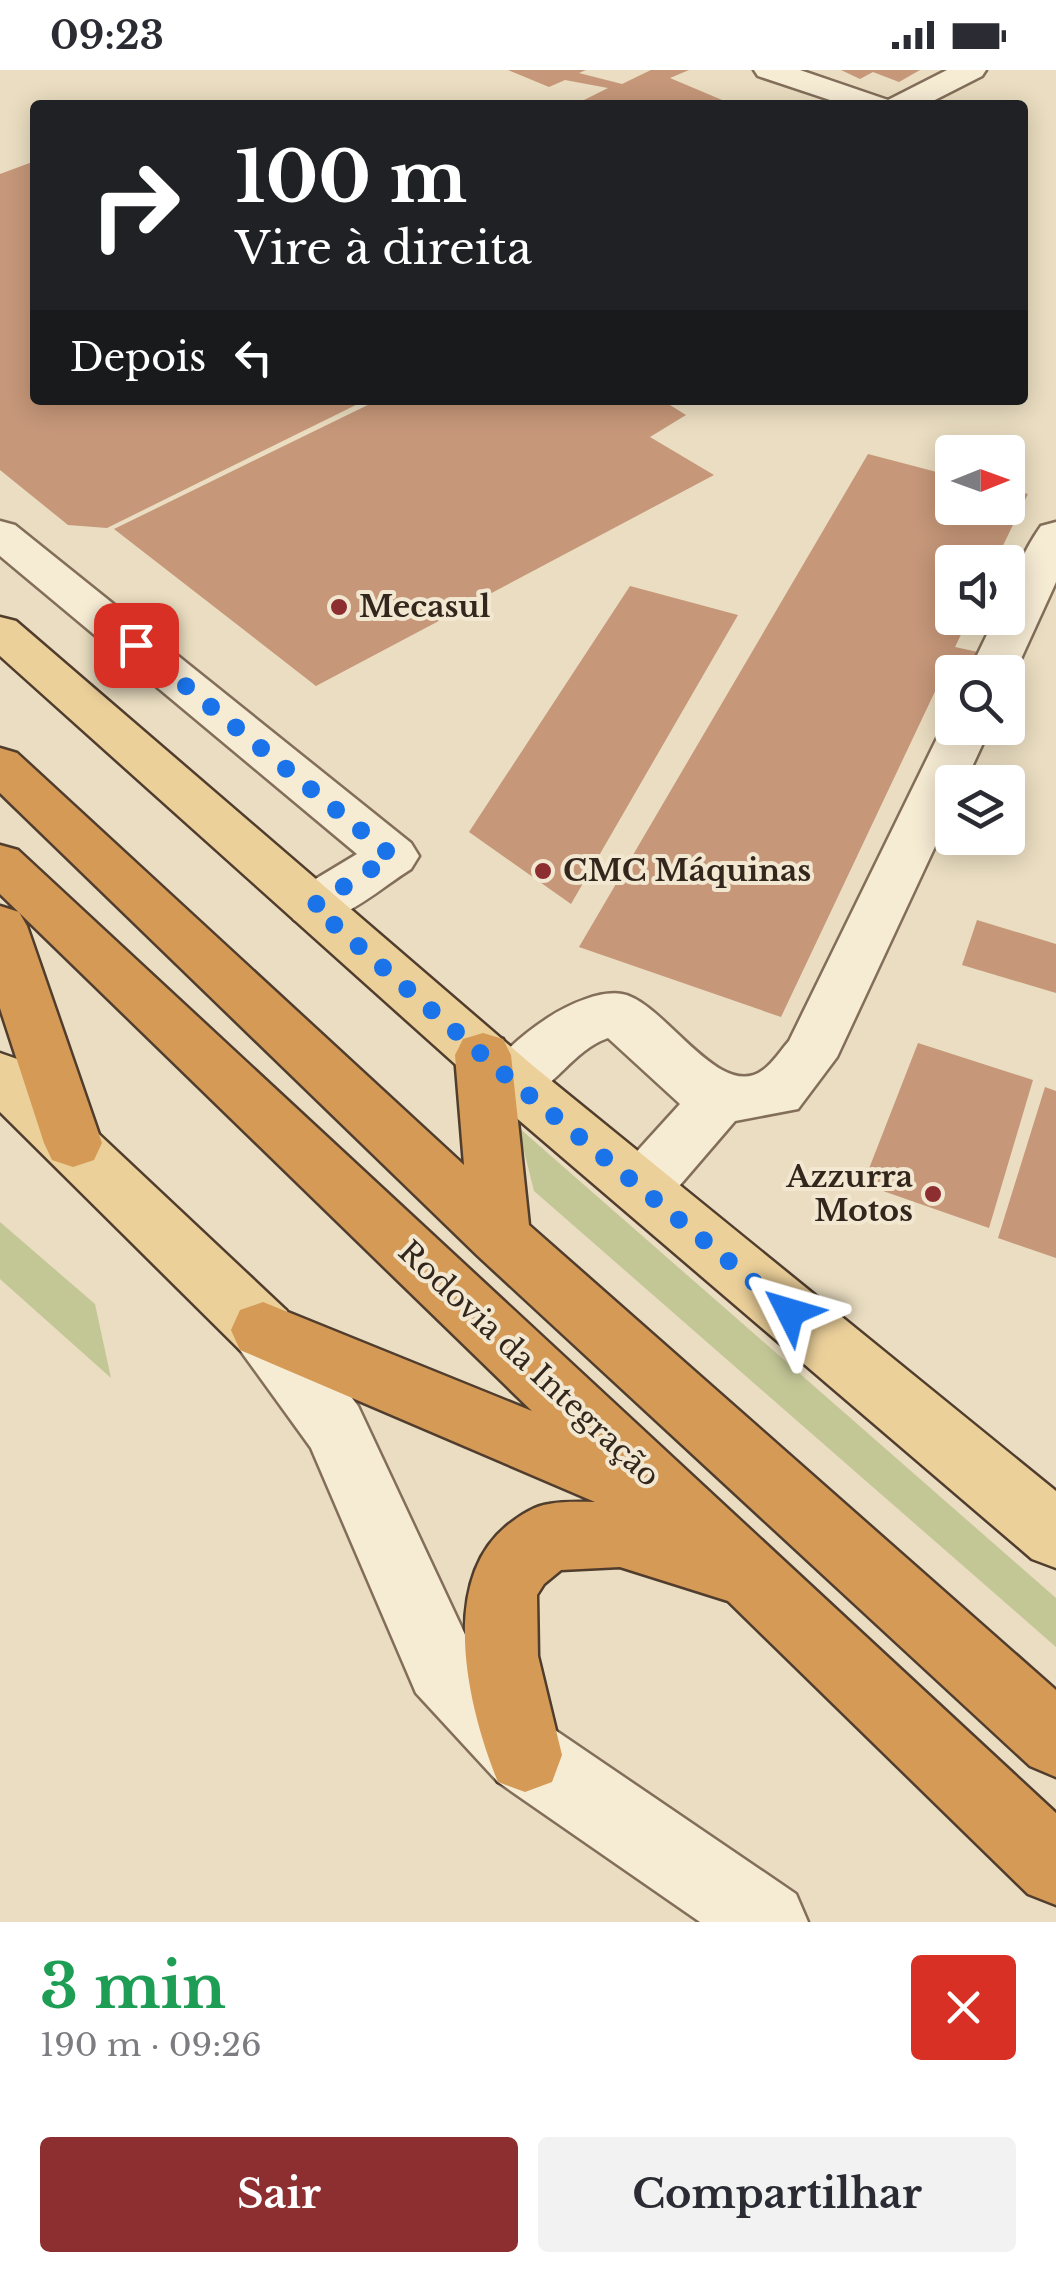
<!DOCTYPE html>
<html lang="pt">
<head>
<meta charset="utf-8">
<style>
	body { margin:0; font-family:"Libre Baskerville",serif; background:#f2f2f3; color:#2b2b33; height:100vh; display:flex; flex-direction:column; font-size:38px; white-space:nowrap }
	* { box-sizing:border-box; margin:0 }
	p { font-size:32px; color:#7c7c81 }
	.icon { flex:none; width:55px; height:55px; fill:none; stroke:currentColor; stroke-width:2; stroke-linecap:round; stroke-linejoin:round }
	.map { position:relative; height:1852px; overflow:hidden }
	.drawer { display:flex; flex-direction:column; background:#fff; flex:1 }
	.drawer>* { flex:none }
	.guide { position:absolute; left:30px; top:30px; width:998px; height:305px; border-radius:10px; box-shadow:0 5px 25px #0003; background:#202124; color:#fff; overflow:hidden }
	.needle { width:65px; rotate:89deg }
	.buttons { position:absolute; left:935px; top:365px; display:grid; gap:20px }
	.buttons a { display:grid; place-items:center; width:90px; height:90px; border-radius:10px; background:#fff; box-shadow:0 5px 25px #0003; font-size:50px }
	.pin { position:absolute; display:grid; place-items:center; width:85px; height:85px; color:#fff; margin:-42px; border-radius:20px; box-shadow:0 5px 15px #0006 }
	.me { position:absolute; width:110px; margin:-55px; rotate:310deg; stroke-linejoin:round; filter:drop-shadow(0 0 8px #0008) }
	.turn { display:flex; align-items:center; gap:35px; height:210px; padding:0 40px; font-size:45px }
	.turn .icon { width:130px; height:130px; stroke-width:2.5 }
	.turn b { display:block; font-size:70px; line-height:85px }
	.then { display:flex; align-items:center; height:95px; padding:0 40px; background:#0003; gap:20px; font-size:38px }
	.round { display:grid; place-items:center; flex:none; width:105px; height:105px; border-radius:10px; background:#f2f2f3 }
	.overview { display:flex; align-items:center; justify-content:space-between; height:170px; padding:0 40px }
	h1 { font-size:60px; font-weight:700; line-height:75px; color:#1e9e55 }
	.action { display:flex; gap:20px; margin-top:auto; padding:20px 40px }
	.action a { flex:1; height:115px; border-radius:10px; background:#8d2e31; color:#fff; font-size:40px; font-weight:700; line-height:115px; text-align:center }
	.action a+a { background:#f2f2f3; color:#2b2b33 }
	.status { display:flex; justify-content:space-between; align-items:center; height:70px; padding:0 50px; background:#fff; direction:ltr }
	.status svg { height:28px; fill:currentColor }
	.map>svg:first-child { display:block }
</style>
</head>
<body>
<div class="status"><b>09:23</b><svg viewBox="0 0 49 12"><path d="M0 12V9h3v3zM5 12V6h3v6zM10 12V3h3v9zM15 12V0h3v12zM26 1h20v11H26zM47 4h2v5h-2z"/></svg></div>
<div class="map">
<svg width="1056" height="1852" viewBox="0 0 1056 1852">
	<rect width="100%" height="100%" fill="#eaddc1"/>
	<path fill="#c3c796" d="M518,1057L1056,1528V1577L534,1121Z
		M0,1152L95,1234L111,1308L0,1209Z"/>
	<path fill="#c69779" d="M508,0H586L579,3L622,14L651,0H689L670,8L734,35H588L580,32L608,18L565,10L549,17Z
		M841,0H920L899,12L873,2L860,9Z
		M35,91V330H366L107,458L68,455L0,400V104Z
		M378,330H662L686,345L650,367L714,405L316,616L114,459Z
		M868,384L952,406V438H1008V419L1028,424L995,492H952V548H969L955,577L978,582L969,602H952V616L939,613L781,947L579,877Z
		M630,516L738,545L571,834L469,762Z
		M977,850L1056,874V923L962,895Z
		M918,973L1033,1010L989,1158L863,1114Z
		M1045,1017L1056,1021V1188L998,1168Z"/>
	<g fill="none" stroke-linecap="round" stroke-linejoin="round">
		<g stroke="#826e5a" stroke-width="5">
			<path id="minor" d="M754,0H800L888,30L947,0H986L982,6L925,35H845L758,6Z
				M0,451L15,455L411,773L419,786L411,799C377,820 335,862 294,850L287,836L294,822L357,784L0,486Z
				M1056,452V512L1015,602L1008,613V602H969L995,548H1008C1008,515 1022,483 1041,456Z
				M952,646V658H990L965,712H952V740L837,987L798,1039L735,1051L662,1136L641,1143L620,1136L611,1118L620,1100L680,1034L608,968C562,984 545,1045 492,1027L483,1011C497,985 525,963 549,947C568,935 600,920 622,924C664,931 719,1033 763,1000C773,993 781,980 789,971L942,658Z
				M263,1232L286,1240L358,1336L468,1571L552,1658L796,1824L808,1852H700L498,1712L416,1623L311,1378L240,1280L231,1260L240,1240Z"/>
		</g>
		<g stroke="#503d2e" stroke-width="5">
			<path id="major" d="M0,547L16,551L532,995L1056,1421V1498L1032,1489L492,1027L0,586Z
				M0,983L20,990L286,1240L295,1260L286,1280L263,1288L240,1280L0,1042Z"/>
		</g>
		<g stroke="#503d2e" stroke-width="5">
			<path id="highway" d="M0,678L17,683L464,1095L455,985L463,969L483,963L503,969L511,985L529,1155L1056,1620V1707L1030,1696L478,1186L0,723Z
				M0,775L18,780L1056,1743V1835L1028,1824L728,1531L620,1497L561,1500L544,1514L537,1525L538,1586L562,1685L552,1712L525,1722L498,1712C468,1639 437,1510 509,1454C521,1445 534,1436 549,1434C564,1431 581,1432 595,1432L240,1280L231,1260L240,1240L263,1232L532,1341L0,824Z
				M0,836L19,842L27,856L102,1073L94,1090L73,1097L52,1090L44,1073L0,938Z"/>
		</g>
		<use href="#minor" fill="#f6ebd3" fill-rule="evenodd"/>
		<use href="#major" fill="#ecd09a" fill-rule="evenodd"/>
		<use href="#highway" fill="#d59a56" fill-rule="evenodd"/>
	</g>
	<g fill="none" stroke-linecap="round" stroke-linejoin="round">
		<path stroke="#1a73e8" stroke-width="18" stroke-dasharray="0 32.4" d="M136,575L392,786L313,836L512,1011L790,1242"/>
	</g>
	<g fill="#8d2e31" stroke="#f2e7d0" stroke-width="4">
		<circle cx="339" cy="537" r="10"/>
		<circle cx="543" cy="801" r="10"/>
		<circle cx="933" cy="1124" r="10"/>
	</g>
	<g text-anchor="middle" stroke-width="8" stroke-linejoin="round" paint-order="stroke">
		<g font-size="30" font-weight="bold" fill="#33271d" stroke="#f2e7d0" text-anchor="start">
			<text x="359" y="547">Mecasul</text>
			<text x="563" y="811">CMC Máquinas</text>
			<text x="913" y="1117" text-anchor="end">Azzurra<tspan x="913" dy="34">Motos</tspan></text>
		</g>
		<g font-size="30" fill="#33271d" stroke="#f2e7d0">
			<text transform="translate(529 1294) rotate(43)" y="10">Rodovia da Integração</text>
		</g>
	</g>
</svg>
<div class="buttons">
<a><svg class="needle" viewBox="-14 -14 28 28"><path d="M0-13l5 13h-10z" fill="#e53935"/><path d="M0 13l5-13h-10z" fill="#7c7c81"/></svg></a>
<a><svg class="icon" aria-label="sound" viewBox="0 0 24 24"><path d="M4 9h4l5-4v14l-5-4H4zM17 9q2 3 0 6"/></svg></a>
<a><svg class="icon" aria-label="search" viewBox="0 0 24 24"><circle cx="10" cy="10" r="6"/><path d="M15 15l6 6"/></svg></a>
<a><svg class="icon" aria-label="layers" viewBox="0 0 24 24"><path d="M12 4l9 5-9 5-9-5zM3 14l9 5 9-5"/></svg></a>
</div>
<div class="pin" style="left:136px;top:575px;background:#d93025"><svg class="icon" aria-label="arrive" viewBox="0 0 24 24"><path d="M6 21V4h12l-3 4 3 4H6"/></svg></div>
<svg class="me" style="left:790px;top:1242px" viewBox="-20 -20 40 40"><path d="M0-17L14 15 0 8-14 15z" fill="#1a73e8" stroke="#fff" stroke-width="4"/></svg>
<div class="guide">
<div class="turn"><svg class="icon" aria-label="right" viewBox="0 0 24 24"><path d="M7 20v-9h11M14 6l5 5-5 5"/></svg><div><b>100 m</b>Vire à direita</div></div>
<div class="then">Depois<svg class="icon" aria-label="left" viewBox="0 0 24 24"><path d="M17 20v-9H6M10 6l-5 5 5 5"/></svg></div>
</div>
</div>
<section class="drawer">
<div class="overview"><div><h1>3 min</h1><p>190 m · 09:26</p></div><a class="round" style="background:#d93025;color:#fff"><svg class="icon" aria-label="close" viewBox="0 0 24 24"><path d="M6 6l12 12M18 6L6 18"/></svg></a></div>
<div class="action"><a>Sair</a><a>Compartilhar</a></div>
</section>
</body>
</html>
